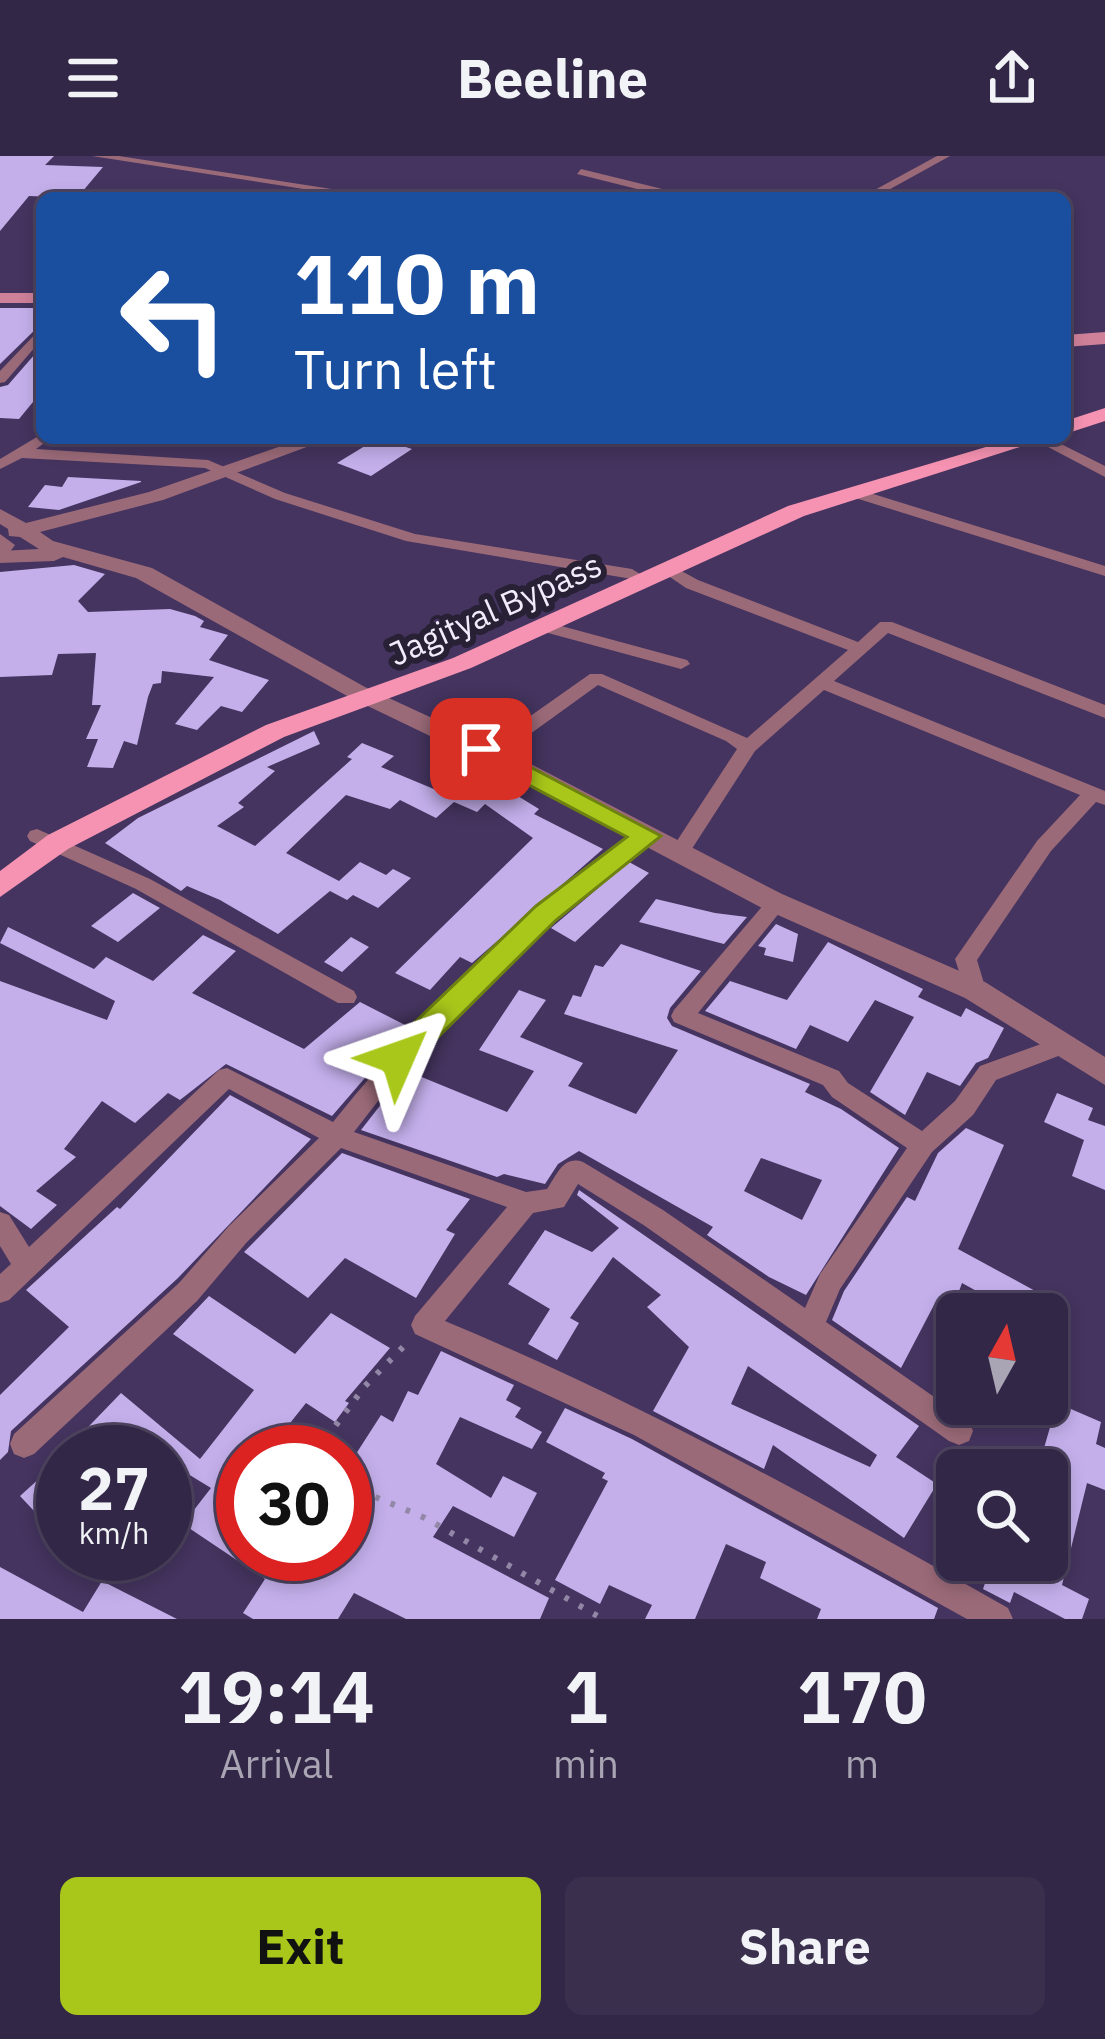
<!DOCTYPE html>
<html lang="en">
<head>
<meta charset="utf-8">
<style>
	body { margin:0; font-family:"IBM Plex Sans",sans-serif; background:#3b2f4e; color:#f1f3f6; height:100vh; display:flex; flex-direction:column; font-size:45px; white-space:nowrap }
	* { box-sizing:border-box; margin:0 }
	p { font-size:39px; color:#a9a5b4 }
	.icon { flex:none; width:66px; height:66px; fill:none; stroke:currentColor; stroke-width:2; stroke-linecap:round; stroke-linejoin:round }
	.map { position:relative; height:1463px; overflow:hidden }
	.drawer { display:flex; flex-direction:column; background:#332747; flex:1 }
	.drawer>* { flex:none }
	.hud { position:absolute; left:36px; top:36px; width:1035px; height:252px; border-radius:18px; box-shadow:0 6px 18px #0003,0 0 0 3px #4e4460; background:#1a4fa0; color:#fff; overflow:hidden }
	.needle { width:78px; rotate:8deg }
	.fabs { position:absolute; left:936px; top:1137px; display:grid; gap:24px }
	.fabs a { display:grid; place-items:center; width:132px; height:132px; border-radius:18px; background:#332747; box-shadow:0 6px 18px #0003,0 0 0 3px #4e4460; font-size:60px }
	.speed { position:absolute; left:36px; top:1269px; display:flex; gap:24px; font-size:60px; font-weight:700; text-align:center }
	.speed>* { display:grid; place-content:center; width:156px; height:156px; border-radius:50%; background:#332747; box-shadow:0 6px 18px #0003,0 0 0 3px #4e4460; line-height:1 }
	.speed small { font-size:30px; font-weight:400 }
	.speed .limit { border:18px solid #d22; background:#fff; color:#111 }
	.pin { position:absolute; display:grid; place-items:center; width:102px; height:102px; color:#fff; margin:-51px; border-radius:24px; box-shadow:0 6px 18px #0006 }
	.me { position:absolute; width:132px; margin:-66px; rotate:47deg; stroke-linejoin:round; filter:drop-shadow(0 0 9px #0008) }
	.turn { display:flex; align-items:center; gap:42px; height:252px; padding:0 60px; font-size:54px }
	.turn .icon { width:156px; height:156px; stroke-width:2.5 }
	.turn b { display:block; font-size:84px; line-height:102px }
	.eta { display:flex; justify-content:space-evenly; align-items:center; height:204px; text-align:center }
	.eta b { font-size:72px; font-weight:800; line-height:84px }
	.action { display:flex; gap:24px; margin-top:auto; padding:24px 60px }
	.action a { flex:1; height:138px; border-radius:18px; background:#a9c71a; color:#111; font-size:48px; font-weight:800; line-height:138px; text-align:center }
	.action a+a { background:#3b2f4e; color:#f1f3f6 }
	header { display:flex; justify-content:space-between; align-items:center; height:156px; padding:0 60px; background:#332747; font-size:54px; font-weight:800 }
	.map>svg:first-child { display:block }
</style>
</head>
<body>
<header><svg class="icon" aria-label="menu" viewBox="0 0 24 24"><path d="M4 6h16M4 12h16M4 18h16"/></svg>Beeline<svg class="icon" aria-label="share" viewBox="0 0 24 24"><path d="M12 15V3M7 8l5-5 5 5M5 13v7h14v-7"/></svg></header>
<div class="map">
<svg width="1105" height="1463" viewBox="0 0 1105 1463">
	<rect width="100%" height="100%" fill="#44345f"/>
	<path fill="#c4afeb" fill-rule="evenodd" d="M0,0H54L45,9L103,11L77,42L29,40L0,75Z
		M0,152H42V167L0,208Z
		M42,190V235L19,263L0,262V231L8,229Z
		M378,282L412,293L371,320L337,307Z
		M68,321L141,325V326L59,354L28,351L45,329L62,331Z
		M74,409L105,418L78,445L88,456L170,453L195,460L204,465L200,471L228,479L209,504L269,524L242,556L221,550L197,574L175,568L214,521L162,515L161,527L153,528L148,541L137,589L124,585L113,612L87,611L98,583H86L101,549H92L96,497L58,498L52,519L0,521V416Z
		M314,575L320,588L267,611L275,615L238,647L244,651L217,670L255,690L352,603L347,601L362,587L394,600L381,611L441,636L465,615L508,634L539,653L534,658L603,693L472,807L460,801L430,834L395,817L533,682L485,648L477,656L454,646L436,662L400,644L390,653L346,639L286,697L339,725L360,706L386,719L393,713L411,722L378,752L353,739L347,744L330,735L278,778L220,744L187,730L181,735L105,687L138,662Z
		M629,706L649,717L575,786L551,772Z
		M133,737L160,752L118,786L91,770Z
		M656,743L715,757L747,761L724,788L639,766Z
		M776,768L798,778L793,806L764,799L766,792L758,790Z
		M8,771L94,813L106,801L153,825L203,779L236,795L192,837L304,893L360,846L409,871L332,960L226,908L180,944L168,937L135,967L102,945L64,993L76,1001L36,1035L57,1049L31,1073L0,1050V825L107,864L115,845L0,787Z
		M351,781L369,791L342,816L324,806Z
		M828,786L923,833L918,841L961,861L966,852L1004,872L988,902L976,907L960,930L927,916L905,959L870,936L914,861L875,844L848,886L810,869L796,893L705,855L730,825L787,844Z
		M621,788L701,815L670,852L667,862L672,870L810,928L805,936L841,953L899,992L806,1139L769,1121L707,1079L713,1071L579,995L558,1008L545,1028L504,1018L497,1021L361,974L407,915L507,956L534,915L479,894L519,834L546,844L520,881L583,907L568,930L636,958L678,894L564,858L573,839L581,841L595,809L603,811ZM761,1002L822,1024L802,1064L744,1035Z
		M1057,937L1093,952L1088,964L1105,970V1034L1072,1020L1084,984L1044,966Z
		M230,939L311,983L178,1122L11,1275L8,1296L0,1304V1239L69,1171L26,1134L117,1051L120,1053Z
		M966,972L1004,989L958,1093L1050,1143L1043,1158H1018L962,1127L951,1157L934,1149L901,1212L832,1164L844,1135L907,1041L915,1045L938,997Z
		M342,997L470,1043L446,1074L455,1078L416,1142L345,1102L308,1142L244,1096Z
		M579,1034L919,1270L896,1301L937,1328L904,1382L773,1289L764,1313L653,1255L689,1191L647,1151L661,1139L613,1101L570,1162L579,1167L557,1204L528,1188L550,1153L508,1128L545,1074L592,1096L619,1072L577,1039ZM748,1210L877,1299L870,1311L731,1248Z
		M209,1140L295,1198L331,1157L390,1192L345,1245L349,1247L335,1266L306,1247L267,1296H243V1398H345V1315L381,1259L393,1266L408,1235L418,1239L441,1195L514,1229L506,1244L521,1252L515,1261L542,1276L532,1293L460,1261L436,1308L491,1342L503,1320L537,1337L514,1381L453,1350L433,1381L549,1442L540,1463H406L354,1437L338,1463H253L243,1457L265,1423L183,1368L211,1332L165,1304V1296H64L121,1237L200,1303L254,1234L173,1178Z
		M1057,1247L1101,1266L1096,1288L1105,1292V1334L1087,1327L1062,1429L1089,1443L1082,1463H1065L1014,1436L1010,1447L983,1433L993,1404H1047V1353L1057,1314L1040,1306Z
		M565,1252L632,1283L938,1452L934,1463H817L821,1453L760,1422L766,1406L726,1388L695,1463H645L652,1449L609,1429L600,1448L555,1424L608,1325L602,1322L605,1317L546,1286Z
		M63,1301V1386L20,1340Z
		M0,1411L83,1456L102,1425L177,1463H0Z"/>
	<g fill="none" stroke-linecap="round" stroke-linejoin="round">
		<path stroke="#9287a6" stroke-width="6" stroke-dasharray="4.5 12" stroke-linecap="butt" d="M316,1296L365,1230L408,1186
			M345,1328L425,1362L603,1463"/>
		<path fill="#9b6a79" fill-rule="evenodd" d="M92,0H119L390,42H361Z
			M937,0H950L874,42H860Z
			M581,13L691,40L693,42H673L577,18Z
			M42,171V183L5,226L0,227V215Z
			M42,278V282H51L36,293L208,304L285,337L415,378L632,413L640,418L632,423L406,385L275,343L205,312L22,302L0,313V303Z
			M1031,282H1049L1105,310V321Z
			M854,332L1105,410V420L849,340L846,337Z
			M0,378L15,389L6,401L0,403Z
			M667,407L698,424L858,486L880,466H892L1105,549V562L888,477L834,525L1105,635V649L1096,646L1051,695L977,804L986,834L983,840H967L955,803L1037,685L1080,639L824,534L755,595L686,702L679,704L669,697L737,593L726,585L598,529L519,586L526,611L516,617L509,615L500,584L502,580L590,518H602L747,582L848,494L686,432L661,415V409Z
			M543,465L687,504L690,508L681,513L537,474V466Z
			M37,673L150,723L354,835L357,841L354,847H338L136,733L30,685L27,680L30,675Z
			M648,673L658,680L655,685L617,708L554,762L406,909L354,976L526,1036L547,1033C557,1019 563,999 583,1006L663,1054L805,1152L820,1118L907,992L832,941L823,929L674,866L671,860L674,854L771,740L778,737L789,745L698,857L839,915L848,927L922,975L955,945L980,910L1066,879L1074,882L1078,888L1074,894L996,924L973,959L932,996L840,1133L826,1166L969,1265L973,1275L969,1285L959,1289L949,1285L645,1070L578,1028L564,1051L533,1057L445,1165C640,1246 824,1348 1008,1452L1013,1463H967L634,1279L415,1178L411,1169L415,1160L507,1051L341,992L247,1086L197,1145L34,1298L24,1302L14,1298L10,1288L14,1278L179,1127L229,1070L319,982L229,933L9,1144L0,1147V1118L11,1108L0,1090V1056L9,1059L29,1091L219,914L227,912L333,966C402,880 480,800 565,730C590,709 616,684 648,673Z"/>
		<path fill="#9b6a79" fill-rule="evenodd" d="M304,282H331L163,344L40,376L53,385L152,412L365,531L525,605L782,738L985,826L1105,901V929L965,842L762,752L507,617L349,541L136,422L63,401L54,405L0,407V395L39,393L20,381L9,380L8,373L0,368V353L26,367L149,336Z"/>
		<path fill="#cf8199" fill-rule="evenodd" d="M0,137H42V147H0Z
			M1105,176V188L1065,191V179Z"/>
		<path fill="#f693b2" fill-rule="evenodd" d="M1105,252V265L1065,278V265Z
			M1016,282H1048L804,360L471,512L284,581L68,693L0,741V715L48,679L266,569L453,502L788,350Z"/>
	</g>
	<path fill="#a9c71a" stroke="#6e8111" stroke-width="3" d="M481,585L661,680L556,764L409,910H387L383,902L387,893L536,750L627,681L472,599L468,593Z"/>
	<g text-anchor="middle" stroke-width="12" stroke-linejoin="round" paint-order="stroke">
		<g font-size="33" fill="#f1ecfc" stroke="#282034">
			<text transform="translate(495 453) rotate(-24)" y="12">Jagityal Bypass</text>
		</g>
	</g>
</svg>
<div class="fabs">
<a><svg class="needle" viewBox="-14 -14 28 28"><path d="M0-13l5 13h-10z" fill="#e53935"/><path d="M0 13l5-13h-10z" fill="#a9a5b4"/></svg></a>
<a><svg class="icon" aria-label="search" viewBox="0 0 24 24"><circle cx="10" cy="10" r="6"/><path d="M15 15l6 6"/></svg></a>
</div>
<div class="speed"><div>27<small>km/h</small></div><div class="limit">30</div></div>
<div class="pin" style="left:481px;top:593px;background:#d93025"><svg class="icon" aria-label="arrive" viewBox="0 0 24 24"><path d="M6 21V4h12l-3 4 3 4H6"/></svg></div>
<svg class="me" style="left:398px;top:902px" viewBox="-20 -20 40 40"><path d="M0-17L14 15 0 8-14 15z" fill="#a9c71a" stroke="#fff" stroke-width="4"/></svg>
<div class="hud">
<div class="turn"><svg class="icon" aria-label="left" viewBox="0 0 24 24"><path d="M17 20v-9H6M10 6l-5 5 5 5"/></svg><div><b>110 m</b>Turn left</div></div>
</div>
</div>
<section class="drawer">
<div class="eta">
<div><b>19:14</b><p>Arrival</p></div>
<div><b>1</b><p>min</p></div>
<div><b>170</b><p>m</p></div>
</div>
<div class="action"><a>Exit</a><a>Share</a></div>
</section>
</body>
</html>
